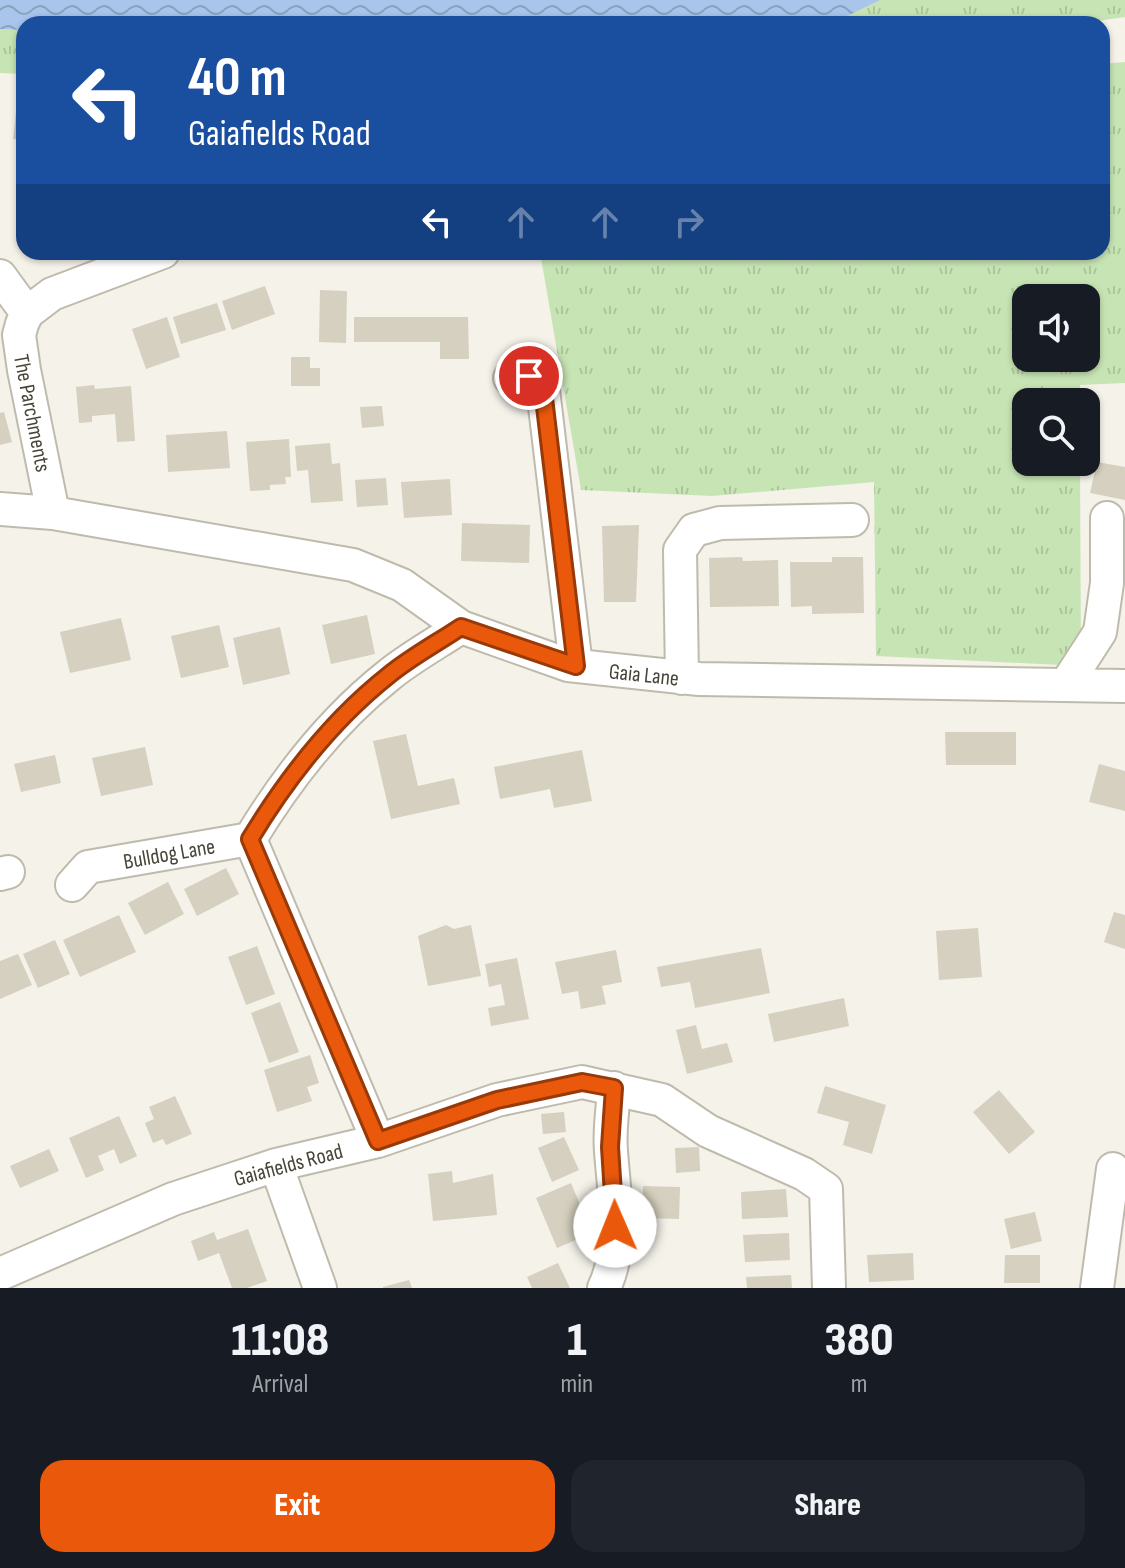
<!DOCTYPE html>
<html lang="en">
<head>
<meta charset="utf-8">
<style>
	body { margin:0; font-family:"Sofia Sans Condensed",sans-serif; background:#20242c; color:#f1f3f6; height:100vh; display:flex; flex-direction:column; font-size:30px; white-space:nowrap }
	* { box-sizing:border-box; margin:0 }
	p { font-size:26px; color:#9ea1a6 }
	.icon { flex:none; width:44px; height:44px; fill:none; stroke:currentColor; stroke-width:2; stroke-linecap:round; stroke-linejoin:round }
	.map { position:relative; height:1288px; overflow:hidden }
	.side { display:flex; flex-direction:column; background:#171b24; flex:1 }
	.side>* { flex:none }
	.guide { position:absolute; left:16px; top:16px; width:1094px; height:244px; border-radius:24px; box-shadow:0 2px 6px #0004; background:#1a4fa0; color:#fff; overflow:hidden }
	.controls { position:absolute; left:1012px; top:284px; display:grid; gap:16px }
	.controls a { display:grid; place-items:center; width:88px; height:88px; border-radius:16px; background:#171b24; box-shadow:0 2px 6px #0004; font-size:40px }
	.pin { position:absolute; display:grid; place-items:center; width:68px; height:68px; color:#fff; margin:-34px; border:4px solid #fff; border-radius:50%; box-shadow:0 2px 8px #0007 }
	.me { position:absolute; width:88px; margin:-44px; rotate:359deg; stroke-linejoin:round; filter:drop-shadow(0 0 6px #0008) }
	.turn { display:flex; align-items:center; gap:28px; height:168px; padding:0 40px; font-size:36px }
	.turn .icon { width:104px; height:104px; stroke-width:2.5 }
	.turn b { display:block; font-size:56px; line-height:68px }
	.lanes { display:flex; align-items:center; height:76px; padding:0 40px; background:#0003; justify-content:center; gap:40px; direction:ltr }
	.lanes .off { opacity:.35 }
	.eta { display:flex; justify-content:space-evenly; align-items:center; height:136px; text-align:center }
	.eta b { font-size:48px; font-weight:800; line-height:56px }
	.button { display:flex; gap:16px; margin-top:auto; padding:16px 40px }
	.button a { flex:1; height:92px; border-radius:24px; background:#ea580c; color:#fff; font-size:32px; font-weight:800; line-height:92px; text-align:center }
	.button a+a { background:#20242c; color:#f1f3f6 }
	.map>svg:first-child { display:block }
</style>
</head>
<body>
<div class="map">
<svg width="1125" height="1288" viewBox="0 0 1125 1288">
	<defs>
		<pattern id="grass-tufts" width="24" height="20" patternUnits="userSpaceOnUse" patternTransform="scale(2)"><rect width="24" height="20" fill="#c7e5b4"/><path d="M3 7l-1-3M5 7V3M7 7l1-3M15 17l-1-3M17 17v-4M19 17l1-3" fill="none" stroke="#acc69c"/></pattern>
		<pattern id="water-waves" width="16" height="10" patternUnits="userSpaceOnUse" patternTransform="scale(2)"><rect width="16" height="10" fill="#a9c5ec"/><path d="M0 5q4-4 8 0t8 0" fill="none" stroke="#8ba2c0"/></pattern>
	</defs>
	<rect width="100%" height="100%" fill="#f4f2e9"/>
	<path fill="url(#grass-tufts)" fill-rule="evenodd" d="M0,0H1125V17L1077,24H24V74L0,73Z
		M1125,62V383L1080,385V402H1026V462H1080L1081,666L876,656L874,482L712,496L581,490L540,252H1102V64ZM1026,298H1086V358H1026Z"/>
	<path fill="url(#water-waves)" d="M0,0H880L847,16L781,24H24V30L0,29Z"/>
	<path fill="#d5d0bf" d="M16,112L24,113V140L13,139Z
		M265,286L275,314L232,330L222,301Z
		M320,290L347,291L346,343L319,342Z
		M217,303L226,330L181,344L173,317Z
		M167,317L180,357L146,369L132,329Z
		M354,317H468L469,359H440V342H354Z
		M291,357H310V368H320V386H291Z
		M94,385L95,389L131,386L135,441L117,442L115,414L92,416V422L79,423L76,387Z
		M382,406L384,426L362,428L360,407Z
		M4,412L12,442L0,445V413Z
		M227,431L230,468L168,472L166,435Z
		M289,439L291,477H285L286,484L270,485V490L250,491L246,442Z
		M330,443L332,464L340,463L343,501L311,503L308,470L297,471L295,446Z
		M1097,462L1125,467V500L1090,493Z
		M386,478L388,505L357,507L355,480Z
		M450,479L452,515L404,518L401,482Z
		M462,523L530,525L529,563L461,561Z
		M639,525L636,602H604L602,526Z
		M742,557L743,561L778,560L779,606L710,607L709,558Z
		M832,557H863L864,613L812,614V606L791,607L790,562H832Z
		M367,615L375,654L331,664L322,625Z
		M121,618L131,660L70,673L60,632Z
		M219,625L229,667L181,678L171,636Z
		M280,627L290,674L243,685L233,638Z
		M945,732H1016V765H946Z
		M406,734L418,786L454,778L460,804L391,819L373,741Z
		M145,747L153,785L101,796L92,758Z
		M582,750L592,801L554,808L550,789L500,799L494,767Z
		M55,755L61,783L21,792L14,764Z
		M1099,764L1125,771V811L1089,802Z
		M226,868L239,894L197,916L184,889Z
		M168,882L184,914L145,935L128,903Z
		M1114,912L1125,915V949L1104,942Z
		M119,915L136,952L80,977L63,940Z
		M446,925L454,929L471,925L481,976L428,986L418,936Z
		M978,928L982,977L939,980L936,931Z
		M55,940L70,974L38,988L23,954Z
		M257,946L275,994L246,1005L228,957Z
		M761,948L770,993L695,1008L690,982L661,987L657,967Z
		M616,950L622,982L602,986L606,1004L581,1009L578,991L562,994L555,962Z
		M18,954L32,985L0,999V961Z
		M517,958L529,1019L491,1026L488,1008L505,1005L501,984L489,987L485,964Z
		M844,998L849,1026L774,1042L768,1014Z
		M280,1002L299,1052L269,1063L251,1013Z
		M696,1025L702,1049L727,1043L733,1062L687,1074L676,1030Z
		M310,1055L319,1083L307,1087L312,1101L277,1112L264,1070Z
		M825,1086L886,1105L872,1154L843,1145L849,1122L817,1113Z
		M999,1090L1035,1132L1009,1154L973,1112Z
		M175,1096L192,1134L166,1145L163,1139L153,1143L145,1123L154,1119L149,1107Z
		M564,1112L566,1132L543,1134L541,1114Z
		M119,1116L137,1156L120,1164L114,1149L98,1156L104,1170L86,1178L69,1138Z
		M564,1137L579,1170L552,1182L538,1148Z
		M699,1147L700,1171L676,1173L675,1148Z
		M49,1149L59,1171L20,1188L10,1166Z
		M452,1171L453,1183L493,1174L497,1215L433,1221L428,1174Z
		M571,1183L592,1233L557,1248L536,1198Z
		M643,1186L680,1187L679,1219L642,1218Z
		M786,1189L788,1217L742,1219L741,1192Z
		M1035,1212L1042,1241L1011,1249L1004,1219Z
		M248,1229L267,1281L247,1288H232L219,1253L198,1261L191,1241L214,1232L217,1240Z
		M789,1233L790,1260L745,1262L743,1235Z
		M913,1253L914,1280L869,1282L867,1255Z
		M1005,1255H1040V1283H1004Z
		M558,1263L570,1288H532L527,1277Z
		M791,1275L792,1288H747L746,1277Z
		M409,1280L412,1288H383V1287Z"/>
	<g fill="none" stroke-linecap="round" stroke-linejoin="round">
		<g stroke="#bfbbac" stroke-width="36">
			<path id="minor" d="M0,276L27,313
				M510,378L529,376L543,390L576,666
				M0,509L53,513L353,565L402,585L461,627L568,665L699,679L1125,686
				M53,513L24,370L19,335L22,324L27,313L52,294L163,252
				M682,678L680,550L694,530L720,523L852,520
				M1067,683L1100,632L1107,583V518
				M0,874L8,872
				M72,885L88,867L250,839
				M378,1141L250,839C287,778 332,720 389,675C411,657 437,643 461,627
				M276,1165L320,1288
				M0,1274L173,1199L276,1165L378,1141L497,1100L582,1082L662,1100L708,1131L804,1174L826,1189L829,1288
				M604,1288C624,1246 614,1195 611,1151C609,1130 613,1109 614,1088
				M1097,1288L1113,1169"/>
		</g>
		<use href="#minor" stroke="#fff" stroke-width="32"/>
	</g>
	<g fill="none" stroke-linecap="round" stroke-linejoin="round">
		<g stroke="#983908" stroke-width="20">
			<path id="route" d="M529,376L543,390L576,666L461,627C437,643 411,657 389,675C332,720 287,778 250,839L378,1141L497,1100L582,1082L614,1088L610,1147L615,1226"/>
		</g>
		<use href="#route" stroke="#ea580c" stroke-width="14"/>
	</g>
	<g text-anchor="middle" stroke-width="6" stroke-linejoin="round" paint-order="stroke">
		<g font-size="22" fill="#474438" stroke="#fff">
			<text transform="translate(33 413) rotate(79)" y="8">The Parchments</text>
			<text transform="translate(644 674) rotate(6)" y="8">Gaia Lane</text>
			<text transform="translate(169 853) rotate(-10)" y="8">Bulldog Lane</text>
			<text transform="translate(288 1164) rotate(-15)" y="8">Gaiafields Road</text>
		</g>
	</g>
</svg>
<div class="controls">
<a><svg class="icon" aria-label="sound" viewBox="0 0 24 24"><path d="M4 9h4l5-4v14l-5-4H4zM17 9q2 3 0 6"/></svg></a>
<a><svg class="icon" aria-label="search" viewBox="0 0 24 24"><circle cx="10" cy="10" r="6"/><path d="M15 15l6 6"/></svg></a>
</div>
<div class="pin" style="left:529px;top:376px;background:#d93025"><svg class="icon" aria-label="arrive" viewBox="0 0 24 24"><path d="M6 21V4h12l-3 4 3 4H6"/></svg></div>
<svg class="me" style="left:615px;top:1226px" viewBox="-20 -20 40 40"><circle r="19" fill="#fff"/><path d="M0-13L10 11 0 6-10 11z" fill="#ea580c"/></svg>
<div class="guide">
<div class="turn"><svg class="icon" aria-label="left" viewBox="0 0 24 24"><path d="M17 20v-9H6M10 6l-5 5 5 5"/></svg><div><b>40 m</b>Gaiafields Road</div></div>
<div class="lanes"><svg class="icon" aria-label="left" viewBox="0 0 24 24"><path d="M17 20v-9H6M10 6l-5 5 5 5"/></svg><svg class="icon off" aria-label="ahead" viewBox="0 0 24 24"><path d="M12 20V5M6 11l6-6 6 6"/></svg><svg class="icon off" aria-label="ahead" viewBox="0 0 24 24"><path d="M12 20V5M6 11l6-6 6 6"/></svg><svg class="icon off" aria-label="right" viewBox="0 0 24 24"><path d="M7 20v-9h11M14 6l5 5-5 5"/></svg></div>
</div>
</div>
<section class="side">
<div class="eta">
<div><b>11:08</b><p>Arrival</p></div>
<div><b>1</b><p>min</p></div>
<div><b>380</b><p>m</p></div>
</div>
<div class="button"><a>Exit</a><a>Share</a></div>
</section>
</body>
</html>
